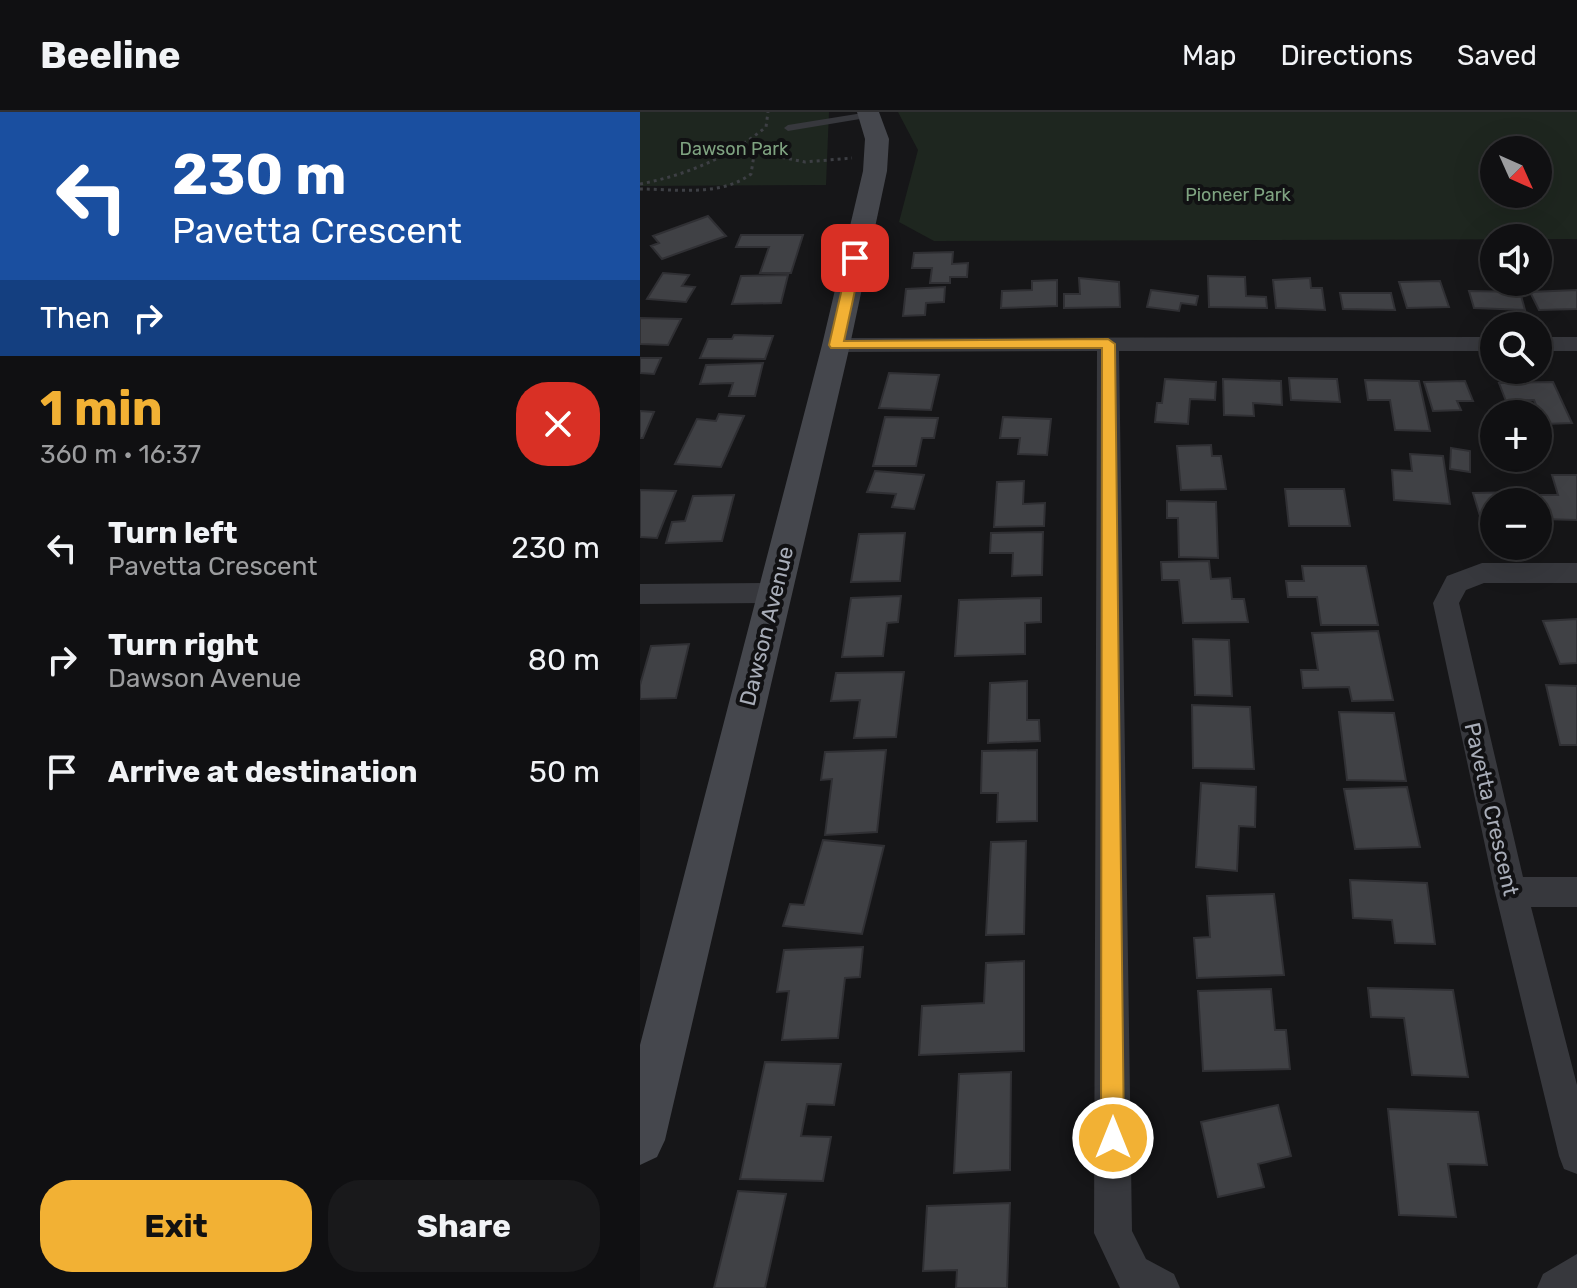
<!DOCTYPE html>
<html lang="en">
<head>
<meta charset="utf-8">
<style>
	body { margin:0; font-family:Rubik,sans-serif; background:#19191b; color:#f1f3f6; height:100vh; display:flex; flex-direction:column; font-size:30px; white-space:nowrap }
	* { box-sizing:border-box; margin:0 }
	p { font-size:26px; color:#9c9d9f }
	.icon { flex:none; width:44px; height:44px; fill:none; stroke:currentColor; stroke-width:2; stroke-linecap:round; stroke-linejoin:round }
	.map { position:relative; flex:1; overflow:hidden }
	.panel { display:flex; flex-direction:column; background:#101012; width:640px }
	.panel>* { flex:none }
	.guide { background:#1a4fa0; color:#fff; overflow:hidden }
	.needle { width:52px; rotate:135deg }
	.controls { position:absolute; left:840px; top:24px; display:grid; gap:16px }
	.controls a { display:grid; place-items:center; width:72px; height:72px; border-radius:50%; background:#101012; box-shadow:0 8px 32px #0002,0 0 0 2px #303032; font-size:40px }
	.pin { position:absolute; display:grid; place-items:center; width:68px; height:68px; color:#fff; margin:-34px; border-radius:16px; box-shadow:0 4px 12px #0006 }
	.me { position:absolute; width:88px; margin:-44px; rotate:0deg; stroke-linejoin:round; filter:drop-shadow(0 0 6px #0008) }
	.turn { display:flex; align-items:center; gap:28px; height:168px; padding:0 40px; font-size:36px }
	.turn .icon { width:104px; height:104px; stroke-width:2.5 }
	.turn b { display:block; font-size:56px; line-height:68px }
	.then { display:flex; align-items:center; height:76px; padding:0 40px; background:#0003; gap:16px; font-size:30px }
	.round { display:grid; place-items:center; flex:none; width:84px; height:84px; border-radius:32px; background:#19191b }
	.overview { display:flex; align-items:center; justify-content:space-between; height:136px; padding:0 40px }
	h1 { font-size:48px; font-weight:700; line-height:60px; color:#f2b134 }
	.action { display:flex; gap:16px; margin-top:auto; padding:16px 40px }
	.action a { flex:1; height:92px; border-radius:32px; background:#f2b134; color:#111; font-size:32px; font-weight:700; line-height:92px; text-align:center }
	.action a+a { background:#19191b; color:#f1f3f6 }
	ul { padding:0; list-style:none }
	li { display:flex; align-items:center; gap:24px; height:112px; padding:0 40px }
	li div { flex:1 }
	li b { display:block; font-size:30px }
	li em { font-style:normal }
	header { display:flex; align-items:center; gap:48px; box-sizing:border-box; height:112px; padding:0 40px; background:#101012; border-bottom:2px solid #303032 }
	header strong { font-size:38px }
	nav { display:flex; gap:44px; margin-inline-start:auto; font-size:28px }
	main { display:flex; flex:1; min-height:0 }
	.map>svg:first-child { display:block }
</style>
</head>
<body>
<header>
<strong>Beeline</strong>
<nav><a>Map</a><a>Directions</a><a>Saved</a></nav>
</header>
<main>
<section class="panel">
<div class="guide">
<div class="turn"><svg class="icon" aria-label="left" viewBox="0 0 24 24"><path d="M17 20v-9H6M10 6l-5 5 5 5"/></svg><div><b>230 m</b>Pavetta Crescent</div></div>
<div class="then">Then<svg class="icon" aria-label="right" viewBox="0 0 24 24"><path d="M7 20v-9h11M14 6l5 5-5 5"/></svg></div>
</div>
<div class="overview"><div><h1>1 min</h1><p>360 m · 16:37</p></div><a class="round" style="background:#d93025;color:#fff"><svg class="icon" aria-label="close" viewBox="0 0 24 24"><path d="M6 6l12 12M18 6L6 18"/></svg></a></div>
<ul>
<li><svg class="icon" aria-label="left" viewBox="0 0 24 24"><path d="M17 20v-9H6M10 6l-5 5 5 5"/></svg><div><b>Turn left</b><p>Pavetta Crescent</p></div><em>230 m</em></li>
<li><svg class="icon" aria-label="right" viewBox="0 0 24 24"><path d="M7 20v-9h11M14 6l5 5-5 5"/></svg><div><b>Turn right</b><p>Dawson Avenue</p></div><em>80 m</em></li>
<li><svg class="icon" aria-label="arrive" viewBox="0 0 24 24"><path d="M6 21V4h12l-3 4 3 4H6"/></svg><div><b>Arrive at destination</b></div><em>50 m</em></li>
</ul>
<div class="action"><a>Exit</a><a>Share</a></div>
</section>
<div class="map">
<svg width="937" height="1176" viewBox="0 0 937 1176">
	<rect width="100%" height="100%" fill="#161618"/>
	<path fill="#1e261f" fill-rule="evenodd" d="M0,0H189L186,73L0,74Z
		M258,0H937V127L294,129L259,110L278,38ZM854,38H898V82H854Z"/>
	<path fill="#404145" stroke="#303034" stroke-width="2" d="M68,104L86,124L22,147L11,134L19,131L13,124Z
		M101,123H163L151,161H120L129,135H96Z
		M313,140L312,152L328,151L327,165H310V171H290L292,156H272L274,141Z
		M23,161L49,163L42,174L55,175L46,190L7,187Z
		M148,163L141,191L92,192L101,164Z
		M568,164L605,165L606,184L626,185L627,196L569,195Z
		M439,166L479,170L480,195L424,196V182H440Z
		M670,166L671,176H682L685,198L636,196L633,168Z
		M417,168V194L361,196L362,179L392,178V169Z
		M800,169L809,195L767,196L759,170Z
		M305,175L304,190L286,191L285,203L263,204L266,177Z
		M511,178L558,184L556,193L541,191L539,199L507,195Z
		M937,178V197L899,198L890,180Z
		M829,179L880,180L885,198L834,196Z
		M700,181H751L755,198L703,197Z
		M0,206L41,207L28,233L0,232Z
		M94,223L133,224L125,247L60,246L68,227H92Z
		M0,246H21L14,262L0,261Z
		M123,251L115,284H89L93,271L60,272L66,253Z
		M249,261L299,263L291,298L239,296Z
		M649,266L697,267L700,290L651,288Z
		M525,267L576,270L575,288L550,287L548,312L515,310L517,291H522Z
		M583,267L641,269L642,293L613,291L614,304L584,303Z
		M725,268L779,269L790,319L755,318L750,288H728Z
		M825,269L833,289H817L821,298L793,299L784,270Z
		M913,270L932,311L904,312L894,288L866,289L859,271Z
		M0,299L14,300L3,326H0Z
		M79,302L104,304L81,355L35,352L57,307L76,309Z
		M245,305L298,306L294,326H282L276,354H233Z
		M363,305L411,307L407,343L378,342L380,326H360Z
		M571,333L572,344H581L586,377L541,378L537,334Z
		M811,336L830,339V360L810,357Z
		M770,342L803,344L810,392L754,388L752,358L772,359Z
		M235,359L284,363L274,397L252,395L256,382L227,380Z
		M912,363H937V408L901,407L894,383H918Z
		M384,369L383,392L405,391L404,414L354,415L357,370Z
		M645,377H704L710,414H649Z
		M0,378L36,379L17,426L0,425Z
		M886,380L889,390H854V407H841L833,381Z
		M94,383L82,429L26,431L32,410L45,409L53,384Z
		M527,389L576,390L578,446L539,445L538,406H527Z
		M403,420L402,463L372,464L373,441H350L351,421Z
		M265,421L260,469L211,470L219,422Z
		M569,449L571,467L590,466L592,487H604L608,510L543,511L539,468H522L521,450Z
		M662,454H726L738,513H681L677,485H648L646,469H664Z
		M261,484L258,510L247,511L243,544L202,545L211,486Z
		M401,486V510L385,511V542L315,544L319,488Z
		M937,507V551L920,552L903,509Z
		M738,519L753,588L712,589L709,575L663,576L661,558H678L672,521Z
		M553,527L589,528L592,584L555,583Z
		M49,532L36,586L0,587V573L11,534Z
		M264,560L256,625L214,626L220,588L191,589L196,561Z
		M387,569V608H399L400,629L348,631L350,571Z
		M906,573L937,574V633H920Z
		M552,593L610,595L614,657L553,656Z
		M699,600L754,601L766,669L707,668Z
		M246,638L237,720L185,723L192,667L181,668L185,640Z
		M397,638V709L357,710L358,681H341L342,639Z
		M561,671L616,675L615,715L599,714L597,759L556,755Z
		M767,675L780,735L715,737L704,677Z
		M183,728L244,734L222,822L143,814L150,792L164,793Z
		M386,729L384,822L346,823L351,730Z
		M710,768L787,771L795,832L755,831L752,808L713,806Z
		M634,782L644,863L557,866L554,826L570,825L567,784Z
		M223,835L220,865L205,866L198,926L142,928L149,879L137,880L144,838Z
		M384,849V939L279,943L282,894L344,891L346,851Z
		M728,876L813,878L828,965L772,963L764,906L731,905Z
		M631,877L635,918H646L650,957L563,959L558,879Z
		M125,950L201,952L194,993L167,992L161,1024L191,1025L183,1069L100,1067Z
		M371,960L370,1058L314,1061L319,962Z
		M638,993L651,1044L618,1052L624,1075L578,1085L561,1010Z
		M748,997L838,1000L847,1053L808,1052L816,1105L759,1103Z
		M98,1079L146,1082L125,1176H74Z
		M370,1091L367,1176H316L317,1158L283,1159L287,1094Z"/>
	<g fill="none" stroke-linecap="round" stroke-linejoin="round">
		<path stroke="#3d3f44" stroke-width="3" stroke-dasharray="3 4" stroke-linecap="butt" d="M0,72C47,63 89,45 126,15L128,0
			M0,77C36,77 80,85 111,62L115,37L138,35L140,45L165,50L212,46"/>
		<path fill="#37383d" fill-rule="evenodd" d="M229,0L233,3L232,5L148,19L144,16L148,13Z"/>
		<path fill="#37383d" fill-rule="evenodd" d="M854,225V239H479L492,1119L506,1147L534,1162L540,1176H480L454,1121L457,239L196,240L185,233L196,226Z
			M898,225H937V239H898Z
			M842,451H937V471H844L826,478L819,491L883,765H937V795H891L937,973V1062L924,1057L919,1044L855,780L793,491L807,464Z
			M134,471L143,474L147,481L143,488L134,491L0,492V472Z
			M937,1142V1176H897L903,1162Z"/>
		<path fill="#45474d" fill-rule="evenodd" d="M217,0H239L249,27L247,59L210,233L25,1028L17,1045L0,1053V933L182,233L223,59L225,27Z"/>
	</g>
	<path fill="#f2b134" stroke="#9d7322" stroke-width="2" d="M215,143L222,146L204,229L468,227L475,232L484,1026L481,1034L473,1038L464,1034L461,1026L462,236H191L189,233L209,146Z"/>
	<g text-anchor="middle" stroke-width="8" stroke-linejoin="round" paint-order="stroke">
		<g font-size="18" fill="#7fa381" stroke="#111113">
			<text x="94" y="43">Dawson Park</text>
			<text x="598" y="89">Pioneer Park</text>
		</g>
		<g font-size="22" fill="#a8adb8" stroke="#111113">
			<text transform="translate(126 514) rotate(-76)" y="8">Dawson Avenue</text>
			<text transform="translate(852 697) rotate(77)" y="8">Pavetta Crescent</text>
		</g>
	</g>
</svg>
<div class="controls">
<a><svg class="needle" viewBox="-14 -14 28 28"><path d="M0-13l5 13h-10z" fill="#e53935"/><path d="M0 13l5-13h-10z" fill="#9c9d9f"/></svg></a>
<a><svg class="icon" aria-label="sound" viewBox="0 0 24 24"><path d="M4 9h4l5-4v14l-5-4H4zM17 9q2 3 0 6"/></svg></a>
<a><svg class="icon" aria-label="search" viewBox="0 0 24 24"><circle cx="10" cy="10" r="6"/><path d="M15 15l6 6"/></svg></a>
<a>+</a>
<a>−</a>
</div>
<div class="pin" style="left:215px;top:146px;background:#d93025"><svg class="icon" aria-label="arrive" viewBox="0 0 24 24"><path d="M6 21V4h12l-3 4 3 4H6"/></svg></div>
<svg class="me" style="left:473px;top:1026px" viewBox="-20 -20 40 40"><circle r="17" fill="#f2b134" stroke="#fff" stroke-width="3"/><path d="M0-11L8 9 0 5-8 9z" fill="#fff"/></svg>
</div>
</main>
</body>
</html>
